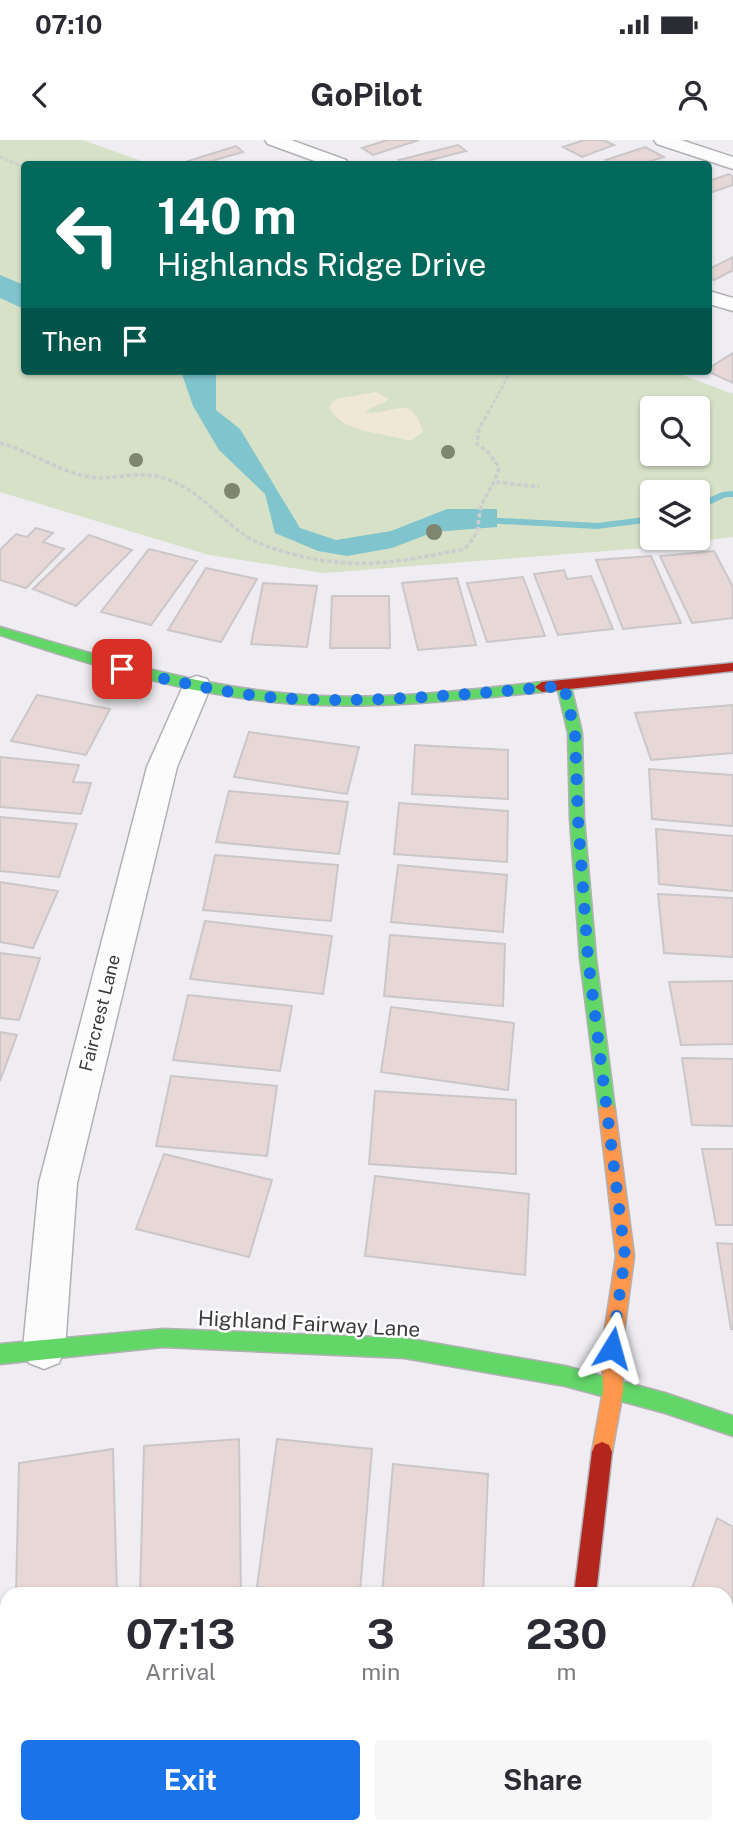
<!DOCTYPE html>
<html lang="en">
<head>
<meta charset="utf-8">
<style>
	body { margin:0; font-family:"Public Sans",sans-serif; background:#f7f7f7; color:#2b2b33; height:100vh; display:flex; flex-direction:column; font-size:26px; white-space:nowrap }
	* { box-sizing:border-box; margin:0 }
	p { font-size:23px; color:#7c7c81 }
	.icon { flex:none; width:38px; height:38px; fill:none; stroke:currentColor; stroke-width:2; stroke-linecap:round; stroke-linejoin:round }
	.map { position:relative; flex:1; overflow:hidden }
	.side { position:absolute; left:0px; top:1447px; width:733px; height:247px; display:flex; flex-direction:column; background:#fff; border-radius:21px 21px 0 0; box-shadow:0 2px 5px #0004 }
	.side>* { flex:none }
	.banner { position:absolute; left:21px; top:21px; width:691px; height:214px; border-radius:7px; box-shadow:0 2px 5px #0004; background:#00695c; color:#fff; overflow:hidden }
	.buttons { position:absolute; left:640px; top:256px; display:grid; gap:14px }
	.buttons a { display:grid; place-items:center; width:70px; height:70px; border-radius:7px; background:#fff; box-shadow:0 2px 5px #0004; font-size:35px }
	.pin { position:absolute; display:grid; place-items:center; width:60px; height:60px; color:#fff; margin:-30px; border-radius:14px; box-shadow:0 4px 10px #0006 }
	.me { position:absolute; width:77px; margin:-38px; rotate:8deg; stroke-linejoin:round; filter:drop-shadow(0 0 5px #0008) }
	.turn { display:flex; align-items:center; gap:24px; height:147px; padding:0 21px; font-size:32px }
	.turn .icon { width:91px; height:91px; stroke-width:2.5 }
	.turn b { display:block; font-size:49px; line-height:60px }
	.then { display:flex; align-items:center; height:66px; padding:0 21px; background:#0003; gap:14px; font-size:26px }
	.eta { display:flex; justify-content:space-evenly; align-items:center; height:119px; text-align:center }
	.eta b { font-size:42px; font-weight:700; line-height:49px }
	.button { display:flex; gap:14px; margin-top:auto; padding:14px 21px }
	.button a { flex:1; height:80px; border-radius:7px; background:#1a73e8; color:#fff; font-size:28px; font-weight:700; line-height:80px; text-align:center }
	.button a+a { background:#f7f7f7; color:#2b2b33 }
	.status { display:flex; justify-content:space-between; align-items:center; height:49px; padding:0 35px; background:#fff; direction:ltr }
	.status svg { height:19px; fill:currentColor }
	header { display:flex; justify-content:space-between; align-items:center; height:91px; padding:0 21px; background:#fff; font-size:32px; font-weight:700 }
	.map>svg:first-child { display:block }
</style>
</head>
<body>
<div class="status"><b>07:10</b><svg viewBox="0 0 49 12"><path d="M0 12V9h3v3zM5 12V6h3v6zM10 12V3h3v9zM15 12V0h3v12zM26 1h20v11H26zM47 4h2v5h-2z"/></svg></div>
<header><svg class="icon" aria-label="back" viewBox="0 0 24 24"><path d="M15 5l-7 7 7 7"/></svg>GoPilot<svg class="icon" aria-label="person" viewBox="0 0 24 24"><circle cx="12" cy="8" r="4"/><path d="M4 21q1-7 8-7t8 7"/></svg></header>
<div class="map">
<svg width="733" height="1693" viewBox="0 0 733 1693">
	<rect width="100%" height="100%" fill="#efedf2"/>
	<path fill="#d6e1c7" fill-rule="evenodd" d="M0,0H83L150,24H24V231H672L733,254V397L645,408L324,433L209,415L0,352ZM653,268H698V313H653ZM653,352H698V397H653Z
		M726,1666L733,1669V1693H600V1687H726Z"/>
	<path fill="#eee8d5" d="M376,252L389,259C381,266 371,266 365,272C391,277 412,250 423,292L410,301C387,293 338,293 329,266L336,259Z"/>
	<path fill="#80c4ce" d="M0,135L24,145V169L0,158Z
		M181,231H216V270L240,289L300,388L336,400L391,391L447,369H497V387L434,392L392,408L347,416L318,411L275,393L265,354L219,310L193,266Z"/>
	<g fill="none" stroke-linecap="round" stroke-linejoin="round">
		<path fill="#80c4ce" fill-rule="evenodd" d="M733,351V357H726L698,370V363L722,352Z
			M653,376V382L597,389L483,383L479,380L483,377L597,383Z"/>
	</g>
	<path fill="#e7d7d6" stroke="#cbc7c9" stroke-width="2" d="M387,0H419L373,15L362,8Z
		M584,0H603L614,5L582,17L563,7Z
		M458,5L466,11L415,24H405L399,20Z
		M236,6L243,12L201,24L182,23Z
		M645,7L664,17L642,24H614L606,20Z
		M729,34L733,37V45L709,53V41Z
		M733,117V130L714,140L709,137V129Z
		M733,213V243L707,231L709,228Z
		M36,388L53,393L43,402L64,409L26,448L0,440V410L16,394L27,397Z
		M89,395L132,410L76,466L33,449Z
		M149,409L197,421L151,485L101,472Z
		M714,411L733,447V478L692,483L660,416Z
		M651,416L681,483L623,489L596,420Z
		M206,428L257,439L221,502L168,490Z
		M564,430L567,439L591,436L613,489L558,495L534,434Z
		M523,437L545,496L487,502L467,443Z
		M457,438L476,505L418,510L402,443Z
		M263,443L317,446L307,507L251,504Z
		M332,456H389L390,508H330Z
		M37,555L110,569L86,615L11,601Z
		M733,565V613L651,620L635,573Z
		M249,592L359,607L347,654L234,637Z
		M415,605L508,610V659L412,654Z
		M0,617L79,625L73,642L91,643L81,674L0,667Z
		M649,629L733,635V686L652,679Z
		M229,651L348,662L339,714L216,702Z
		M399,663L508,671L507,722L394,714Z
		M0,677L77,684L59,737L0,731Z
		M656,689L733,696V751L659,744Z
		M215,715L338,725L331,781L203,770Z
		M398,725L507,735L503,792L391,782Z
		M0,742L58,751L33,808L0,802Z
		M658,754L733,758V817L664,813Z
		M205,781L332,796L323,854L190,839Z
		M390,795L505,804L503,866L384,856Z
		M0,813L40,818L19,880L0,878Z
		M733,841V904L681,905L669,842Z
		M188,855L292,866L280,931L173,920Z
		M391,867L514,883L508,950L381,932Z
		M0,892L17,895L0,941Z
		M682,918L733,919V986L692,985Z
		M171,936L277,946L267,1016L156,1006Z
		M375,951L516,960V1034L369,1024Z
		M702,1009H733V1085H716Z
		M164,1014L272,1040L249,1117L136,1089Z
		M375,1036L529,1054L525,1135L365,1116Z
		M717,1103L733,1104V1189H731Z
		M239,1299L241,1454H140L144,1306Z
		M277,1299L372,1309L360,1451L344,1450V1454H256Z
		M113,1309L117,1454H16L19,1323Z
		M393,1324L488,1334L483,1454H382Z
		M717,1378L733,1387V1592L726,1588V1454H690Z"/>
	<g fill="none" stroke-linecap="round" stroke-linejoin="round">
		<g stroke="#b2b0b4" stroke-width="3">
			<path id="street" d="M265,0H291L346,20L348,24H323L268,4Z
				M654,0H681L733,17V29L657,4Z
				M709,151L733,158V171L709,164Z
				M197,536L207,539L211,546L177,627L77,1043L65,1208L59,1223L44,1229L29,1223L23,1208L39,1043L147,627L183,546L187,539Z
				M545,1687H597V1693H545Z"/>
		</g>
		<g stroke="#b2b0b4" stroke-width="3">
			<path id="fast" d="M0,487C98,515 189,545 291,554C375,562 459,551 542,542L549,547L542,552C460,560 379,569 296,564C195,557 96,527 0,495Z
				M564,541L571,546L582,593L584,679L596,818L615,970L613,975L607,978L601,975L599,970L580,818L570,679L568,593L557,546Z
				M163,1189L404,1198L565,1226L665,1253L733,1276V1296L665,1273L565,1246L404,1218L163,1207L0,1224V1204Z"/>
		</g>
		<g stroke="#b2b0b4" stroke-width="3">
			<path id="slow" d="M607,962L613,965L615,970L634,1116L622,1208L623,1251L612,1312L609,1319L602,1322L595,1319L592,1312L603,1251L602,1208L616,1116L599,970L601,965Z"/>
		</g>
		<g stroke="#b2b0b4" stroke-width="3">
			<path id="jam" d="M733,523V531L542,552L535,547L542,542Z
				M602,1302L609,1305L612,1312L596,1454H574L592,1312L595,1305Z"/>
		</g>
		<path stroke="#cdcccf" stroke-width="2.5" stroke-dasharray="3.5 2" stroke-linecap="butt" d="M0,17L24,27
			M488,273L511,231"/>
		<path stroke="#cdcccf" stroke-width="3.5" stroke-dasharray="4.5 2.5" stroke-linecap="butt" d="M0,303C31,311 59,332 90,337C117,341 139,328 169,340C201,352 219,378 246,396C262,406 278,410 296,415C361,431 402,421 465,409C483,386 475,393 481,368C484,355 496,344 499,327L488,312L477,304L479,289L489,271
			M496,342L539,347"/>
		<use href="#street" fill="#fdfcfd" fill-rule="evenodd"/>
		<use href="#fast" fill="#63d668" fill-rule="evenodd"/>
		<use href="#slow" fill="#ff974d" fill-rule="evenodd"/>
		<use href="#jam" fill="#b3261e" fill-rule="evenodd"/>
	</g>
	<g fill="#7e866d">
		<circle cx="448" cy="312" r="7"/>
		<circle cx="136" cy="320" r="7"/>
		<circle cx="232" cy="351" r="8"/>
		<circle cx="434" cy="392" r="8"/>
	</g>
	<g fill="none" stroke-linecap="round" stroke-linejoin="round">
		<path stroke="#1a73e8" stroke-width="12" stroke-dasharray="0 21.6" d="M122,529C179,542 238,557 296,559C386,563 475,553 564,546L575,593L578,679L588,818L625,1116L612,1208"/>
	</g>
	<g text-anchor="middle" stroke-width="5" stroke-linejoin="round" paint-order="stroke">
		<g font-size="18" fill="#3b3a3e" stroke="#fff">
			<text transform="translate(100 873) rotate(-76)" y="6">Faircrest Lane</text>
		</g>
		<g font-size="21" fill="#3b3a3e" stroke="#fff">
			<text transform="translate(309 1184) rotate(3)" y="7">Highland Fairway Lane</text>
		</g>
	</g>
</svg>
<div class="buttons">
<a><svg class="icon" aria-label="search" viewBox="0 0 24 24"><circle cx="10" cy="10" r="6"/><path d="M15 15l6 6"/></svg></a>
<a><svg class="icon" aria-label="layers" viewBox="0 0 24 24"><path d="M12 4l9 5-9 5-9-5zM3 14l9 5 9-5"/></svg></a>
</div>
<div class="pin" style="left:122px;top:529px;background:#d93025"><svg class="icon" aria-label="arrive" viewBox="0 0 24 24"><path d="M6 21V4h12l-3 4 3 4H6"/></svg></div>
<svg class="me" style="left:612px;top:1208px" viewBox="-20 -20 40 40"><path d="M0-17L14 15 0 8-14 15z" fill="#1a73e8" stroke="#fff" stroke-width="4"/></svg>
<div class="banner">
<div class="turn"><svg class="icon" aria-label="left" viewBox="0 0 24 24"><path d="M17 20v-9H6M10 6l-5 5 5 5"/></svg><div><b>140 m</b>Highlands Ridge Drive</div></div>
<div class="then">Then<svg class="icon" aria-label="arrive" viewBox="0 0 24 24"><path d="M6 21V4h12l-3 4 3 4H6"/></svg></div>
</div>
<section class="side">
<div class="eta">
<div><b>07:13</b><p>Arrival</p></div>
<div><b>3</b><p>min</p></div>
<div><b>230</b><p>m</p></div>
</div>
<div class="button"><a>Exit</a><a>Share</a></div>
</section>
</div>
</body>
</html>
